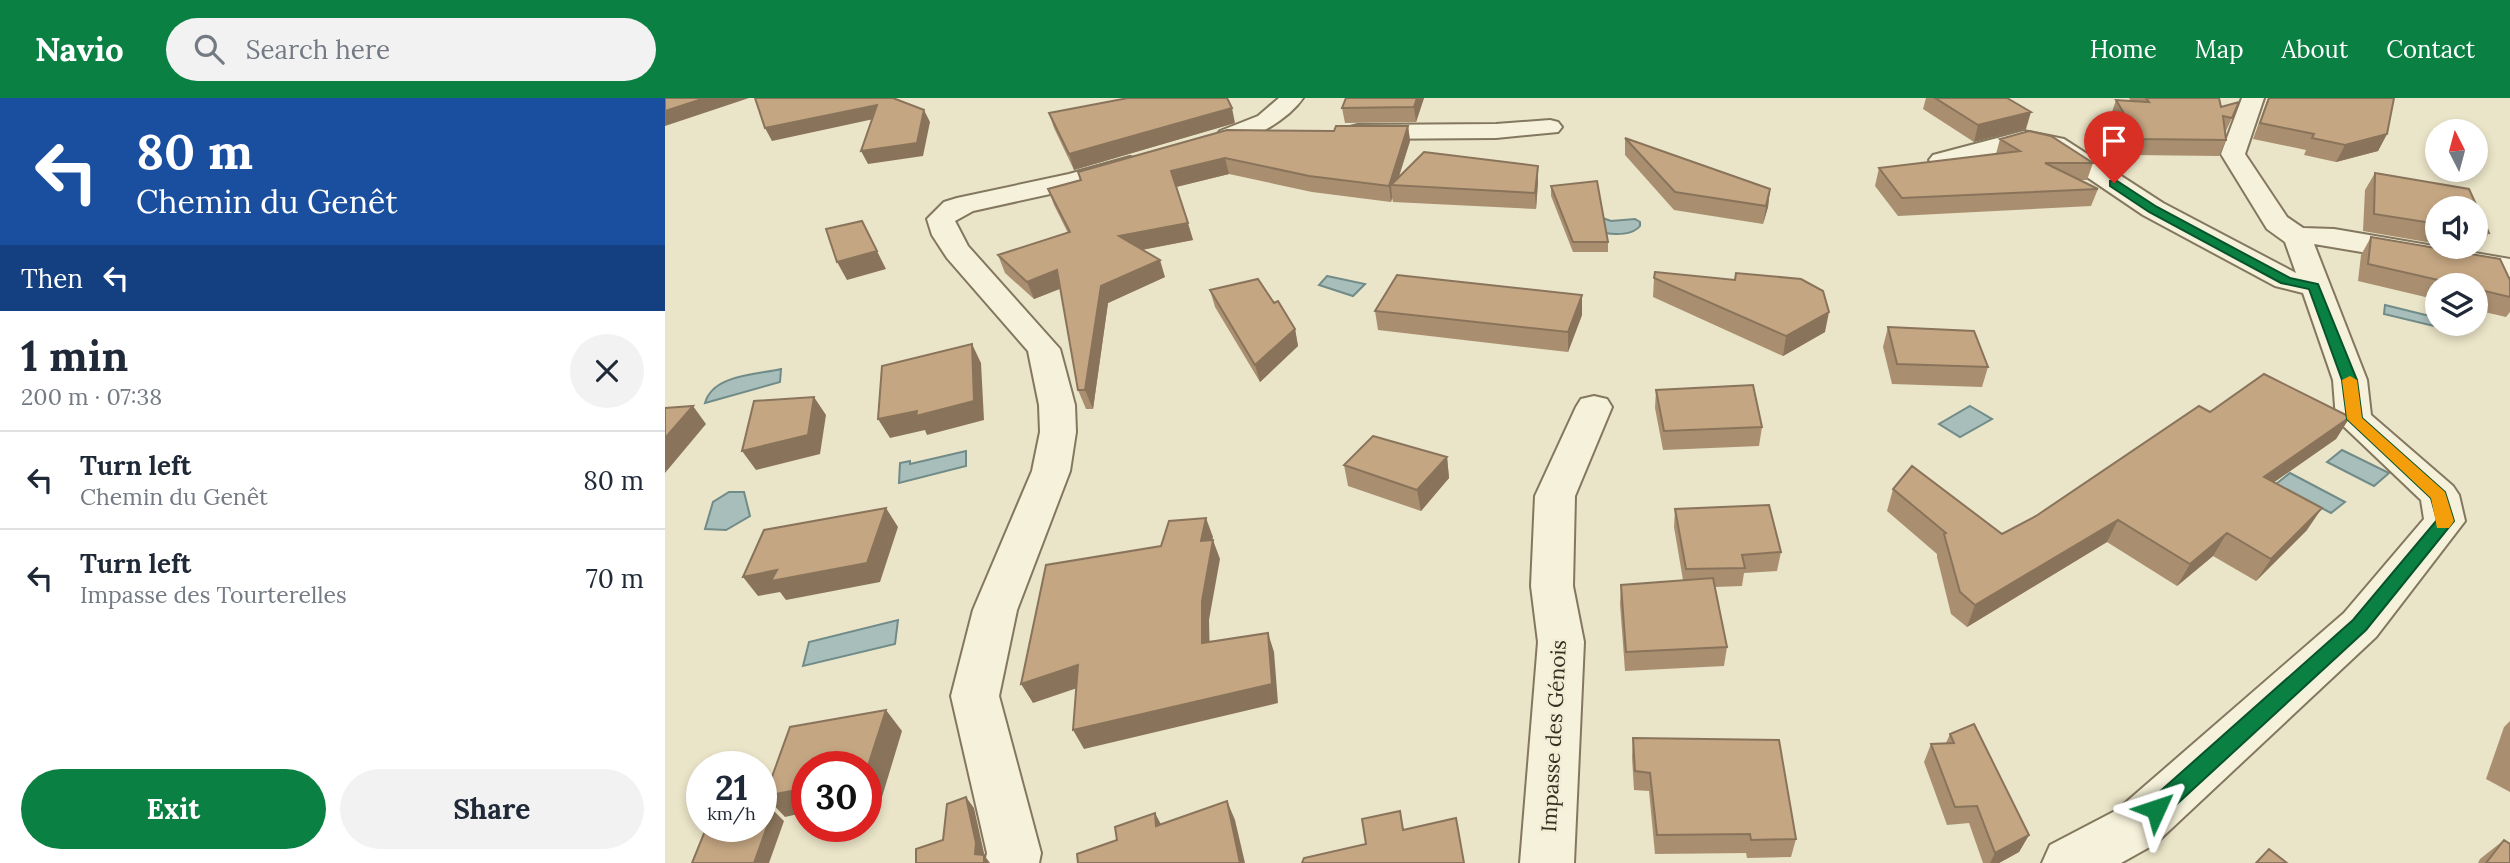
<!DOCTYPE html>
<html lang="en">
<head>
<meta charset="utf-8">
<style>
	body { margin:0; font-family:Lora,serif; background:#f2f2f3; color:#1f2937; height:100vh; display:flex; flex-direction:column; font-size:26px; white-space:nowrap }
	* { box-sizing:border-box; margin:0 }
	p { font-size:23px; color:#747a83 }
	.icon { flex:none; width:38px; height:38px; fill:none; stroke:currentColor; stroke-width:2; stroke-linecap:round; stroke-linejoin:round }
	.map { position:relative; flex:1; overflow:hidden }
	.side { display:flex; flex-direction:column; background:#fff; width:665px }
	.side>* { flex:none }
	.guide { background:#1a4fa0; color:#fff; overflow:hidden }
	.needle { width:46px; rotate:354deg }
	.controls { position:absolute; left:1760px; top:21px; display:grid; gap:14px }
	.controls a { display:grid; place-items:center; width:63px; height:63px; border-radius:50%; background:#fff; box-shadow:0 4px 10px #0003; font-size:35px }
	.speed { position:absolute; left:21px; top:653px; display:flex; gap:14px; font-size:35px; font-weight:700; text-align:center }
	.speed>* { display:grid; place-content:center; width:91px; height:91px; border-radius:50%; background:#fff; box-shadow:0 4px 10px #0003; line-height:1 }
	.speed small { font-size:18px; font-weight:400 }
	.speed .limit { border:10px solid #d22; background:#fff; color:#111 }
	.pin { position:absolute; display:grid; place-items:center; width:60px; height:60px; color:#fff; margin:-72px -30px; border-radius:50% 50% 50% 0; rotate:-45deg; box-shadow:0 0 7px #0007 }
	.pin .icon { rotate:45deg }
	.me { position:absolute; width:77px; margin:-38px; rotate:48deg; stroke-linejoin:round; filter:drop-shadow(0 0 5px #0008) }
	.turn { display:flex; align-items:center; gap:24px; height:147px; padding:0 21px; font-size:32px }
	.turn .icon { width:91px; height:91px; stroke-width:2.5 }
	.turn b { display:block; font-size:49px; line-height:60px }
	.then { display:flex; align-items:center; height:66px; padding:0 21px; background:#0003; gap:14px; font-size:26px }
	.round { display:grid; place-items:center; flex:none; width:74px; height:74px; border-radius:37px; background:#f2f2f3 }
	.overview { display:flex; align-items:center; justify-content:space-between; height:119px; padding:0 21px }
	h1 { font-size:42px; font-weight:700; line-height:52px }
	.primary-button { display:flex; gap:14px; margin-top:auto; padding:14px 21px }
	.primary-button a { flex:1; height:80px; border-radius:42px; background:#0b8043; color:#fff; font-size:28px; font-weight:700; line-height:80px; text-align:center }
	.primary-button a+a { background:#f2f2f3; color:#1f2937 }
	ul { padding:0; list-style:none }
	li { display:flex; align-items:center; gap:21px; height:98px; padding:0 21px; border-top:2px solid #e0e1e3 }
	li div { flex:1 }
	li b { display:block; font-size:26px }
	li em { font-style:normal }
	header { display:flex; align-items:center; gap:42px; box-sizing:border-box; height:98px; padding:0 35px; background:#0b8043; color:#fff }
	header strong { font-size:33px }
	nav { display:flex; gap:38px; margin-inline-start:auto; font-size:24px }
	.search { width:490px; height:63px; background:#f2f2f3; display:flex; align-items:center; gap:18px; box-sizing:border-box; padding:0 24px; border-radius:38px; color:#747a83; font-size:26px }
	main { display:flex; flex:1; min-height:0 }
	.map>svg:first-child { display:block }
</style>
</head>
<body>
<header>
<strong>Navio</strong>
<div class="search"><svg class="icon" aria-label="search" viewBox="0 0 24 24"><circle cx="10" cy="10" r="6"/><path d="M15 15l6 6"/></svg>Search here</div>
<nav><a>Home</a><a>Map</a><a>About</a><a>Contact</a></nav>
</header>
<main>
<section class="side">
<div class="guide">
<div class="turn"><svg class="icon" aria-label="left" viewBox="0 0 24 24"><path d="M17 20v-9H6M10 6l-5 5 5 5"/></svg><div><b>80 m</b>Chemin du Genêt</div></div>
<div class="then">Then<svg class="icon" aria-label="left" viewBox="0 0 24 24"><path d="M17 20v-9H6M10 6l-5 5 5 5"/></svg></div>
</div>
<div class="overview"><div><h1>1 min</h1><p>200 m · 07:38</p></div><a class="round"><svg class="icon" aria-label="close" viewBox="0 0 24 24"><path d="M6 6l12 12M18 6L6 18"/></svg></a></div>
<ul>
<li><svg class="icon" aria-label="left" viewBox="0 0 24 24"><path d="M17 20v-9H6M10 6l-5 5 5 5"/></svg><div><b>Turn left</b><p>Chemin du Genêt</p></div><em>80 m</em></li>
<li><svg class="icon" aria-label="left" viewBox="0 0 24 24"><path d="M17 20v-9H6M10 6l-5 5 5 5"/></svg><div><b>Turn left</b><p>Impasse des Tourterelles</p></div><em>70 m</em></li>
</ul>
<div class="primary-button"><a>Exit</a><a>Share</a></div>
</section>
<div class="map">
<svg width="1845" height="765" viewBox="0 0 1845 765">
	<rect width="100%" height="100%" fill="#eae4c8"/>
	<path fill="#a8bebb" stroke="#708b88" stroke-width="2" d="M932,118L946,123L970,121L975,124V128C968,137 951,137 940,135Z
		M662,178L700,186L688,198L654,187Z
		M1720,207L1769,219V228L1719,216Z
		M116,271L115,284L40,305C48,276 92,277 116,271Z
		M1305,308L1327,321L1295,339L1274,326Z
		M1677,352L1724,375L1709,388L1662,364Z
		M301,353V368L234,385L235,365L245,363V366Z
		M1625,375L1680,404L1666,415L1611,386Z
		M64,394H79L85,418L61,432L40,431L48,404Z
		M233,522L230,546L138,568L144,544Z"/>
	<g fill="none" stroke-linecap="round" stroke-linejoin="round">
		<g stroke="#84775f" stroke-width="4">
			<path id="street" d="M614,0H638C624,21 580,49 555,43L551,38L555,33L593,18Z
				M1577,0H1599L1580,56L1622,119L1638,130L1669,131L1845,161V179L1649,146L1702,282L1706,317L1788,388L1794,397L1800,423L1711,539L1490,746L1456,765H1377L1385,747L1452,712L1679,515L1759,421L1756,402L1671,321L1668,282L1638,195L1610,188L1478,117L1382,52L1359,47L1277,70L1268,67L1264,62L1268,57L1359,33L1399,41L1498,105L1631,175L1620,144L1602,131L1556,56Z
				M885,22L893,24L897,29L893,34L831,40L693,41L685,39L681,34L685,29L693,27L831,26Z
				M465,59L474,62L478,67L474,72L408,91L308,113L290,123L303,148L395,251L410,307L411,334L405,373L352,512L334,598L376,755L374,765H320L322,755L286,598L308,512L367,373L375,334L374,307L363,253L282,160L267,137L262,121L279,104L292,100L404,76Z
				M929,298L942,301L947,309L910,398L908,488L919,544L909,765H855L873,544L866,488L870,398L911,309L916,301Z"/>
		</g>
		<use href="#street" fill="#f5f1da" fill-rule="evenodd"/>
	</g>
	<path fill="#a98f70" d="M759,0L751,24L680,25L677,10Z
		M1261,0H1342L1361,31L1309,44L1258,11Z
		M1464,0H1554L1556,9L1567,20L1560,35L1561,42L1554,58L1468,57L1446,17L1451,2L1466,3Z
		M1603,0H1729L1722,36L1713,53L1671,64L1639,57L1641,52L1588,41Z
		M384,15L570,25L409,72L389,30Z
		M743,28L745,43L734,79L873,68V84L871,111L728,104L727,100L726,104L647,94L564,76L511,89L528,142L477,152L500,179L443,205L428,311H421L413,292L395,191L369,201L340,175L333,157L403,135L389,107L383,91L415,83L413,74Z
		M960,40L1105,91L1103,109L1098,126L1009,112L960,57Z
		M1335,41L1428,65L1422,82H1416L1433,91L1426,108L1233,118L1210,88L1214,70L1331,56Z
		M1710,75L1804,91L1824,135L1812,153L1789,149H1811V110H1773V146L1698,133L1700,92Z
		M886,88L943,144V154H908L886,98Z
		M1706,139L1845,182V214L1841,219L1811,212V187H1773V202L1693,183L1696,157Z
		M989,180L1160,234L1118,258L988,199Z
		M545,192L609,205L630,231L633,248L595,284L550,209Z
		M917,197V217L903,254L713,232L710,213Z
		M1223,229L1323,269L1317,289L1227,286L1218,249Z
		M991,292L1097,329L1094,348L998,352L990,310Z
		M1545,314L1685,319L1671,341L1609,384L1642,432L1591,483L1548,458L1512,488L1442,444L1302,529L1286,516L1272,459V456L1222,413L1228,391L1337,436L1371,418Z
		M782,359L784,380L756,413L683,388L679,367Z
		M1010,411L1116,454L1112,473L1079,475L1077,488L1050,489L1062,549L1059,568L960,573L955,506L956,487L1018,482L1009,429Z
		M1845,623V694L1821,681L1839,629Z
		M1285,636L1364,737L1354,754L1334,765H1318L1304,725L1282,727L1259,664L1266,646L1281,645Z
		M968,640L1131,741L1126,759L1082,760L1081,755L990,756L984,693L969,692L967,659Z
		M1839,742L1845,765H1813L1815,761Z"/>
	<path fill="#89745b" d="M40,0H84L0,28V13Z
		M752,0H759L751,24L749,9Z
		M212,7L218,19L107,43L100,30Z
		M567,10L570,25L409,72L404,56Z
		M259,12L265,24L258,58L203,66L196,53Z
		M1366,14L1361,31L1309,44L1313,27Z
		M743,28L745,43L731,87H726L727,100L726,104L724,88Z
		M1722,36L1713,53L1671,64L1680,47Z
		M560,60L564,76L511,89L506,73Z
		M873,68V84L871,111L870,95Z
		M1105,91L1103,109L1098,126L1101,108Z
		M523,125L528,142L460,155L454,138Z
		M206,141L221,171L182,182L172,164Z
		M495,162L500,179L443,205L428,311L420,292L436,188Z
		M392,172L399,189L369,201L362,184Z
		M917,197V217L903,254V234Z
		M1164,214L1160,234L1118,258L1121,238Z
		M630,231L633,248L595,284L590,267Z
		M307,246L316,265L319,322L262,337L260,332L225,340L213,321Z
		M149,299L161,317L155,356L91,372L77,353Z
		M28,308L41,326L0,375V340Z
		M1685,319L1671,341L1585,401L1599,379Z
		M782,359L784,380L756,413L752,392Z
		M221,410L233,429L215,484L121,502L115,494L93,498L78,479L112,472Z
		M1657,410L1642,432L1591,483L1606,461Z
		M541,420L548,439L543,462L536,443Z
		M1453,422L1442,444L1302,529L1310,507Z
		M1562,435L1548,458L1512,488L1525,466Z
		M548,442L555,461L544,522L545,564L537,545V503Z
		M603,535L609,554L613,605L419,651L408,632Z
		M413,567L424,586L368,605L356,586Z
		M221,612L237,633L217,699L201,702V674Z
		M142,690V714L120,719L100,698Z
		M301,699L309,710L319,755L318,765L310,756Z
		M562,703L570,722L580,765H575Z
		M108,712L119,723L104,765H89Z
		M490,715L500,734L491,728Z
		M1364,737L1354,754L1334,765H1325L1330,755Z
		M319,757L325,765H319Z"/>
	<path fill="#c4a682" stroke="#89745b" stroke-width="2" d="M0,0H40L0,13Z
		M90,0H228L259,12L252,45L196,53L212,7L100,30Z
		M463,0H562L567,10L404,56L384,15Z
		M681,0H752L749,9L677,10Z
		M1270,0H1342L1366,14L1313,27Z
		M1481,0H1554L1556,9L1574,4L1567,20L1558,18L1561,42L1474,41L1451,2L1484,4Z
		M1604,0H1729L1722,36L1680,47L1647,40L1649,36L1595,25Z
		M671,28H743L724,88L644,78L560,60L506,73L523,125L454,138L495,162L436,188L420,292H413L392,172L362,184L333,157L405,134L383,91L416,82L413,74L562,32L669,33Z
		M1364,33L1386,38L1428,65H1380L1433,91L1237,100L1214,70L1355,53L1335,41Z
		M960,40L1105,91L1101,108L1010,94Z
		M759,54L873,68L870,95L726,87Z
		M1710,75L1804,91L1824,135L1811,133V110H1773V126L1709,116Z
		M932,83L943,144H908L886,88Z
		M197,123L212,153L172,164L161,131Z
		M1706,139L1835,161L1845,182V199L1811,191V187H1795L1703,166Z
		M990,174L1070,182L1071,175L1136,181L1158,193L1164,214L1121,238L989,180Z
		M732,177L917,197L903,234L710,213Z
		M593,181L609,205L613,203L630,231L590,267L545,192Z
		M1223,229L1309,233L1323,269L1232,266Z
		M307,246L309,303L251,318L252,313L213,321L217,268Z
		M1599,276L1685,319L1599,379L1657,410L1606,461L1562,435L1525,466L1453,422L1310,507L1295,494L1279,436L1281,435L1228,391L1247,368L1337,436L1371,418L1534,308L1545,314Z
		M1088,287L1097,329L999,333L991,292Z
		M149,299L143,337L77,353L89,303Z
		M28,308L0,340V310Z
		M708,338L782,359L752,392L679,367Z
		M1104,407L1116,454L1077,457L1080,470L1021,471L1010,411Z
		M221,410L202,465L106,483L112,472L78,479L99,432Z
		M541,420L536,443L548,442L537,503V545L603,535L607,586L408,632L413,567L356,586L381,467L496,448L504,423Z
		M1048,480L1062,549L961,554L956,487Z
		M221,612L201,674V668H142V690L100,698L125,629Z
		M1309,626L1364,737L1330,755L1312,708L1290,709L1266,646L1289,645L1285,636Z
		M968,640L1114,642L1131,741L1086,742L1085,736L992,737L985,675L970,673Z
		M301,699L311,745L310,756L319,757V765H251V751L278,742L282,706Z
		M562,703L575,765H413L412,756L452,742L450,729L490,715L491,728Z
		M108,712L89,765H27L42,728H96V714Z
		M735,713L738,732L791,720L799,765H637L639,760L701,746L697,721Z
		M1839,742L1845,746V765H1821Z
		M1604,751L1622,765H1591Z"/>
	<path fill="#0b8043" stroke="#07532c" stroke-width="2" d="M1445,83H1452L1492,109L1625,180L1653,186L1692,282L1697,320L1780,394L1789,423L1701,532L1499,718L1491,721L1483,718L1480,711L1483,704L1688,522L1772,422L1766,400L1682,321L1677,282L1644,191L1616,185L1484,114L1445,88Z"/>
	<path fill="#f59e0b" d="M1685,278L1692,282L1697,320L1780,394L1789,423L1784,430H1772L1766,400L1682,321L1677,282Z"/>
	<g text-anchor="middle" stroke-width="5" stroke-linejoin="round" paint-order="stroke">
		<g font-size="21" fill="#352e21" stroke="#f2eed6">
			<text transform="translate(889 638) rotate(-87)" y="7">Impasse des Génois</text>
		</g>
	</g>
</svg>
<div class="controls">
<a><svg class="needle" viewBox="-14 -14 28 28"><path d="M0-13l5 13h-10z" fill="#e53935"/><path d="M0 13l5-13h-10z" fill="#747a83"/></svg></a>
<a><svg class="icon" aria-label="sound" viewBox="0 0 24 24"><path d="M4 9h4l5-4v14l-5-4H4zM17 9q2 3 0 6"/></svg></a>
<a><svg class="icon" aria-label="layers" viewBox="0 0 24 24"><path d="M12 4l9 5-9 5-9-5zM3 14l9 5 9-5"/></svg></a>
</div>
<div class="speed"><div>21<small>km/h</small></div><div class="limit">30</div></div>
<div class="pin" style="left:1449px;top:85px;background:#d93025"><svg class="icon" aria-label="arrive" viewBox="0 0 24 24"><path d="M6 21V4h12l-3 4 3 4H6"/></svg></div>
<svg class="me" style="left:1491px;top:711px" viewBox="-20 -20 40 40"><path d="M0-17L14 15 0 8-14 15z" fill="#0b8043" stroke="#fff" stroke-width="4"/></svg>
</div>
</main>
</body>
</html>
